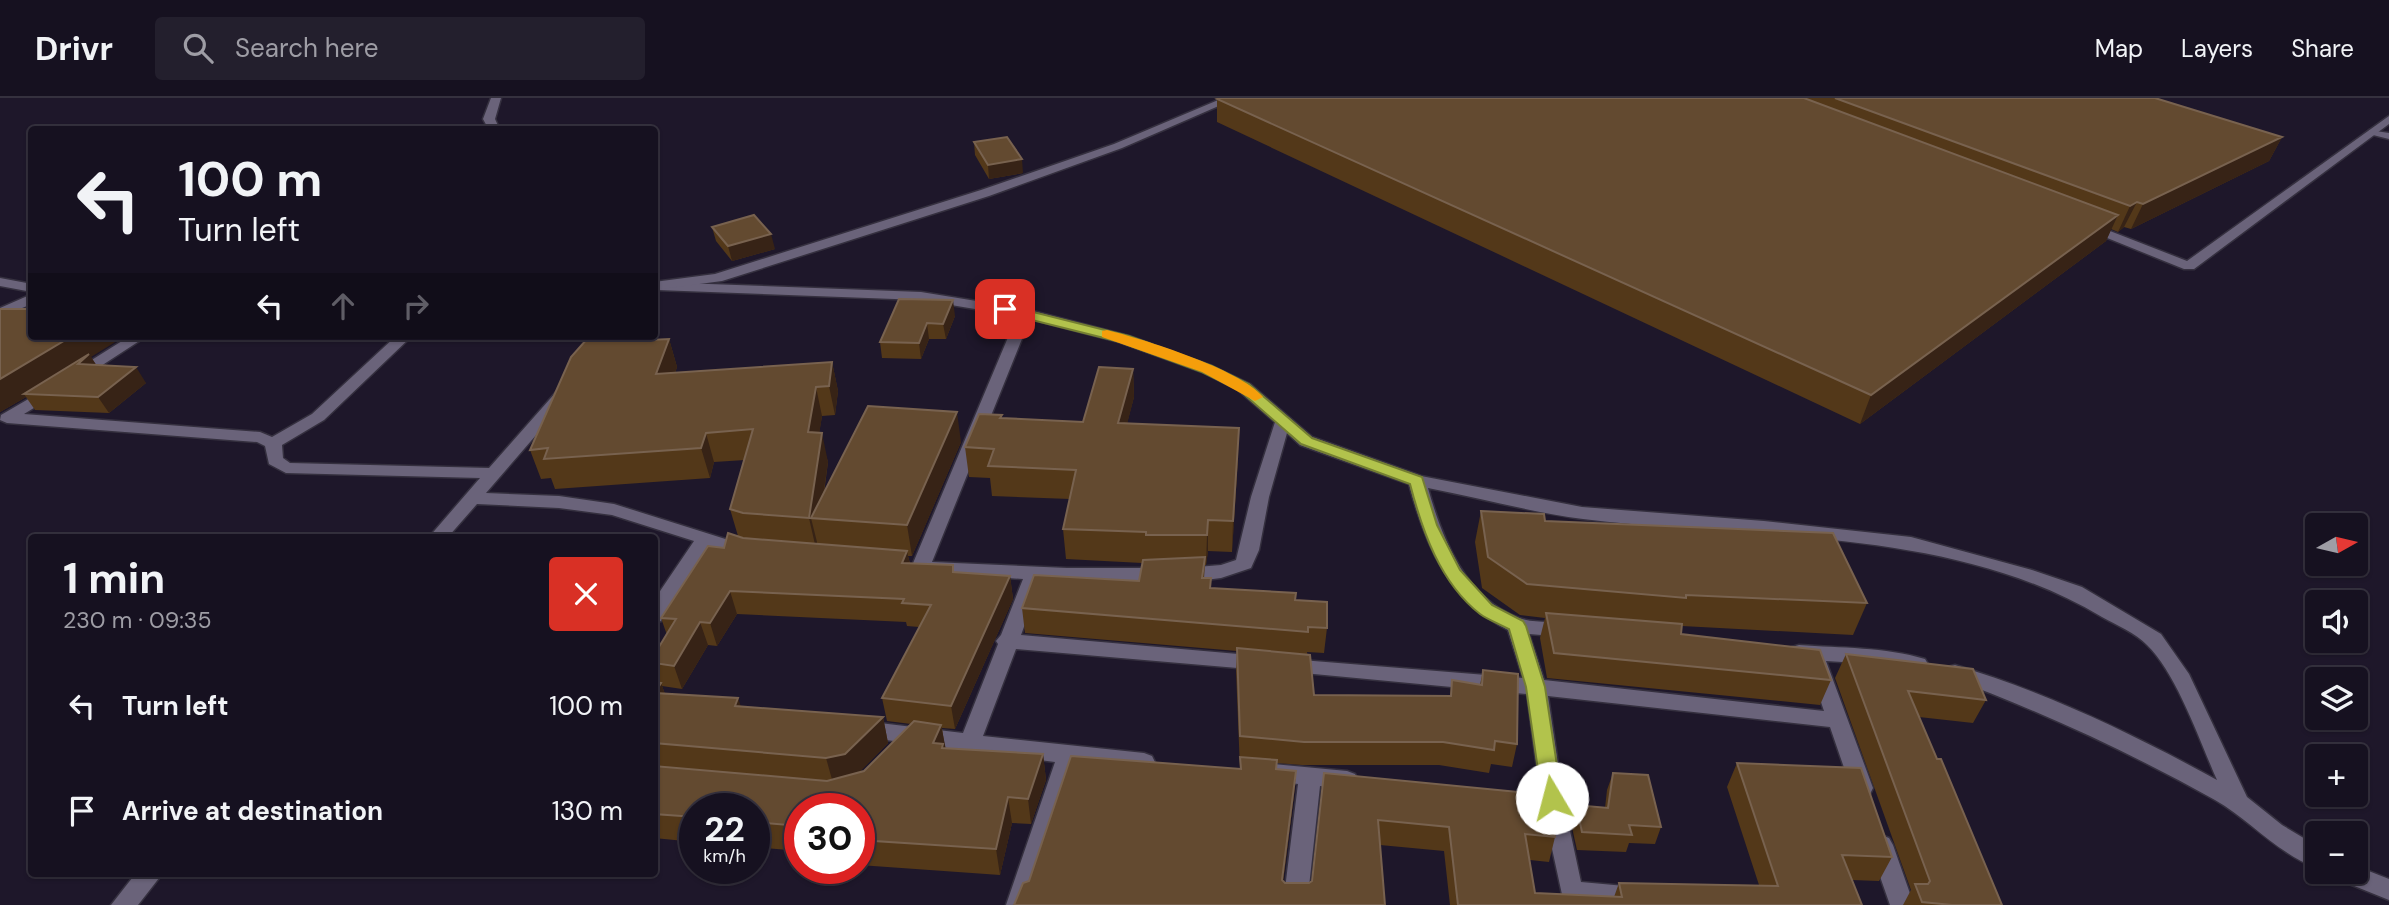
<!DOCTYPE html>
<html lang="en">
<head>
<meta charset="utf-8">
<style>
	body { margin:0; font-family:"DM Sans",sans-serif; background:#231f2d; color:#f1f3f6; height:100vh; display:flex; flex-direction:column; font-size:26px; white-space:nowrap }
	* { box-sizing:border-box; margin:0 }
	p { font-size:23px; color:#9e9da5 }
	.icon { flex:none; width:38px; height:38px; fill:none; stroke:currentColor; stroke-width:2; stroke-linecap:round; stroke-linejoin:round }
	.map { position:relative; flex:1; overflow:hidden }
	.drawer { position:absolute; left:28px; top:436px; width:630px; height:343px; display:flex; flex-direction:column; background:#161120; border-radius:7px; box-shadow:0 2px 5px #0004,0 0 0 2px #35313e }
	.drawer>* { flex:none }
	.hud { position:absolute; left:28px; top:28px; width:630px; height:214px; border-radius:7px; box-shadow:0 2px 5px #0004,0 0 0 2px #35313e; background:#161120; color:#f1f3f6; overflow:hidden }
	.needle { width:46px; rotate:82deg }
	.buttons { position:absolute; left:2305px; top:415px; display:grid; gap:14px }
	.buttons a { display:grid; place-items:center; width:63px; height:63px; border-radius:7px; background:#161120; box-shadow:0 2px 5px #0004,0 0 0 2px #35313e; font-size:35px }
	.speed { position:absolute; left:679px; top:695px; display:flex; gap:14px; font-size:35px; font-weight:700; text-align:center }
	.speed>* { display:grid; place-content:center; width:91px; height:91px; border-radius:50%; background:#161120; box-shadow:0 2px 5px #0004,0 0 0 2px #35313e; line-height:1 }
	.speed small { font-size:18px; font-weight:400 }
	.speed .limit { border:10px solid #d22; background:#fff; color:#111 }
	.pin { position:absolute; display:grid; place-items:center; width:60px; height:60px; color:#fff; margin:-30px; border-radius:14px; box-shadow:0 4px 10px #0006 }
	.me { position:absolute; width:77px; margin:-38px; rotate:352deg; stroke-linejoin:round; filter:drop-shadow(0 0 5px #0008) }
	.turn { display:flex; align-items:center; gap:24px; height:147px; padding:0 35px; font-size:32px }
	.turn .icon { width:91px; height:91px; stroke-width:2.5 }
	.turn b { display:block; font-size:49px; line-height:60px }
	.lanes { display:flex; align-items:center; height:66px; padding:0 35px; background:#0003; justify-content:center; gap:35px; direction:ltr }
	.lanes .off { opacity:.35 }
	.round { display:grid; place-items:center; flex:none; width:74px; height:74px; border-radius:7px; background:#231f2d }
	.overview { display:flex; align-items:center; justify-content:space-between; height:119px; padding:0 35px }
	h1 { font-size:42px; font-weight:700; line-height:52px }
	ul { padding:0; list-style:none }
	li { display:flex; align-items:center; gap:21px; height:105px; padding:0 35px }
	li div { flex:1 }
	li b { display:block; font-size:26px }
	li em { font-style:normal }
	header { display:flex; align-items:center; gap:42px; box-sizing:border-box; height:98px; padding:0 35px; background:#161120; border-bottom:2px solid #35313e }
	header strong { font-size:33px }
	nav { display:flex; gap:38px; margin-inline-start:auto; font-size:24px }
	.search { width:490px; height:63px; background:#231f2d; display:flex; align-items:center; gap:18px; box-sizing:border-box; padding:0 24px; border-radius:7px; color:#9e9da5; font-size:26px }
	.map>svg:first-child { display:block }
</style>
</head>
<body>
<header>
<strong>Drivr</strong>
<div class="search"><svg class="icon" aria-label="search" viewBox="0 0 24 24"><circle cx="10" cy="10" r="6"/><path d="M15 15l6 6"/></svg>Search here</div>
<nav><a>Map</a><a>Layers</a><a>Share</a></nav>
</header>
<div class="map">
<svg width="2389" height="807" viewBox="0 0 2389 807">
	<rect width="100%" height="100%" fill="#1e172a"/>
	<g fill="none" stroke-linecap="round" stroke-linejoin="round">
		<g stroke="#35303f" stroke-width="3">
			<path id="minor" d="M491,0H501L495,21L500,32H489L483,21Z
				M2369,32L2389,35V41L2369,36Z
				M654,184L921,194L1025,211L1129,238L1212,268L1250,286L1312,339L1421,378L1582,409L1764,423L1911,439L2032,472L2082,489L2161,536L2189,576L2247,699L2282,727L2317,748V770C2278,756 2250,722 2215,702C2129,654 2040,613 1948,579L1945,574L1948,569L1955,567C2046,594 2135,637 2217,682C2200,644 2177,576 2147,547C2136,535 2116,527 2102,519C1950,428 1754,442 1583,421C1531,414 1479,400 1428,390C1442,440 1465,501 1519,520C1535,526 1556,522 1573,527L1576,532L1573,537L1566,539L1529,536L1544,582L1824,613L1809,568L1814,562L1792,559L1789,554L1792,549L1799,547C1841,550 1885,549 1925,561L1928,566L1925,571L1918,573L1875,566L1826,563L1873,690L1870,696L1862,699L1854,696L1851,690L1830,629L1548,598L1563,700L1581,784L1636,789L1644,792L1648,799L1643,807H1606L1563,801L1541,700L1527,596L1282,573L1279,568L1282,563L1289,561L1523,580L1508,532C1448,501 1426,449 1409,386L1300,347L1287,335L1269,399L1259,452L1251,470L1221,480L1197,483L1041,482L1021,537L1261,558L1268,560L1271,565L1268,570L1261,572L1016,551L983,638L1144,655L1152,658L1155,664L1152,670L1144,673L1076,666L1030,807H1006L1055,664L863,639L855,637L852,631L855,625L863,623L963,635L998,546L996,543L1001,537L1023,481L926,474H913L911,470L1017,218L921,202L657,192H654ZM1030,221L1119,244L1202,274L1238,292L1275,324L1251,399L1236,462L1221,467L1185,470H1067L932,464Z
				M32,196V206L0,219V210Z
				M130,238H147L81,281H71L68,278L71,275Z
				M396,238H412L324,322L282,347L283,360L290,365L489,370L557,293H569L571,296L569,299L486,395L559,398L614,406L754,450L757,454L748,460L710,448L661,523L654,525V502L694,443L612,417L559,410L477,406L448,439H429L480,380L286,375L269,366L265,348L257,344L7,325L0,322L1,317L49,289L55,291L57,294L55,297L24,316L260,334L272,339L312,316Z
				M1273,666L1347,673L1355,676L1358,682L1355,688L1347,691L1320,688L1307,807H1283L1298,686L1265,681L1262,675L1265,669Z
				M1881,737L1889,740L1893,747L1914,807H1890L1869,747L1873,740Z
				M2356,768L2389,781V802L2337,781L2333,774H2356Z
				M136,775H163L138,807H111Z"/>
		</g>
		<g stroke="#35303f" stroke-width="3">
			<path id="tertiary" d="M1223,0H1237L1122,50L989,98L722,183L654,192V184L715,176L981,92L1114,46Z
				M2389,18V26L2194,171H2184L2080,129L2087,125L2092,126L2187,163Z
				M0,180L32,186V194L0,188Z"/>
		</g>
		<use href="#minor" fill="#6a637a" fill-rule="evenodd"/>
		<use href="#tertiary" fill="#6a637a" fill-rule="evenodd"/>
	</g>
	<path fill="#533819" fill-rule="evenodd" d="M1220,0H2155L2282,39L2269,63L2131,131L2124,129L2118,134L2111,131L2106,143L1860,326L1217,24V1Z
		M974,44L1023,75L989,81L975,57Z
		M712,129L775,151L732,163L716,143Z
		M899,201L955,218L946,241H929L921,261L882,260L880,244Z
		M0,211L91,259L96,267L146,285L109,315L35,312L26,299L0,314Z
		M630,239L631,243L669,241L677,269L675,275L832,264L838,293L835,317L822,318L819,335L828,364L824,395L961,344L912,458H908L910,465L954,474L1010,478L1013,501L955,631L942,630L945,650L1043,656L1046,682L1031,726L1012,725L1000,777L859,767V710H800V753L754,749V710H695V744L654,740V584H658L654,575V557L667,537L661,520L724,450L738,438L730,411L745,362L714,364L710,380L555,391L551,380L541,381L530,352ZM737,516L906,524L907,528L919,529L882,600L887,623L911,626L864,673L858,675L888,645L883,619L741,609L665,596L662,588L682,591L708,547L717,548Z
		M1133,271L1134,299L1127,325L1238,359L1232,454L1208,453L1206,467H1205L1204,480H1211V490L1295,502L1327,530L1324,555L1307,554L1314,597L1450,598L1452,582L1480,587L1483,572L1517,646L1512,669L1491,666L1489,675L1439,667H1302L1277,665L1276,671L1296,673L1294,697L1283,784L1285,785H1309L1312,783L1324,675L1555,739L1549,764L1530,762L1535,795L1614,799L1619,785L1759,787L1727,689L1737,665L1892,759L1879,783L1852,782L1862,807H1450L1444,753L1380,747L1385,807L1029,783L1240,671L1236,573L1237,553L1025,535L1022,510L1139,483L1142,465L1066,461L1063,431L1070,401L992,398L990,380L969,379L965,349L1002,317V320L1083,324Z
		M1481,413L1545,423L1867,505L1853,537L1682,528L1681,536L1831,582L1820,607L1547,580L1540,540L1545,520L1520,517L1482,490L1475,444Z
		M1846,556L1986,602L1973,625L1919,619L2002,807H1903L1911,792L1835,580Z
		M1613,675L1661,729L1655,746L1629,745L1626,754L1577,752L1571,725L1576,707L1605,710L1607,692Z"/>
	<path fill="#372316" d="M2282,39L2269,63L2131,131L2143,106Z
		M1022,61L1023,75L989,81L988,67Z
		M2137,104L2124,129L2118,134L2130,108Z
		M2118,117L2106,143L1860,326L1871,297Z
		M771,136L775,151L732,163L728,148Z
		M953,202L955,218L946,241L943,226Z
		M927,225L929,241L921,261L919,245Z
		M72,238H125L91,259L99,271L24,296L26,299L0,314V281Z
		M669,241L677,269L665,305L656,276Z
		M832,264L838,293L835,317L829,288Z
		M136,269L146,285L109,315L98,299Z
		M1133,271L1134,299L1120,354L1118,325Z
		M816,289L822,318L815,363L808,334Z
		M957,314L961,344L912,458L907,427Z
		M1239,330L1238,359L1232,454L1233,423Z
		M706,335L714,364L710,380L701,350Z
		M822,335L828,364L820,420H811L817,444L816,451L809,420Z
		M1208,422V453L1206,467L1207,437Z
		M907,453L912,476L902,465Z
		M1010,478L1013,501L955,631L951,608Z
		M730,493L737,516L717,548L710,525Z
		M700,524L708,547L682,591L674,568Z
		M661,585L670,610L655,595Z
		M738,600L747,626L735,608Z
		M883,619L888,645L852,682L833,685L826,660Z
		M941,627L946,652L933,645Z
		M1043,656L1046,682L1031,726L1028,701Z
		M1296,673L1294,697L1280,807L1282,782Z
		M1008,699L1012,725L1000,777L996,751Z"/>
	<path fill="#634a30" stroke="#78624f" stroke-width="2" d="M1220,0H1804L2118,117L1871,297L1217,1Z
		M1835,0H2155L2282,39L2143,106L2137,104L2130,108Z
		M1007,39L1022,61L988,67L974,44Z
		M754,117L771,136L728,148L712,129Z
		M899,201L953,202L943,226L927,225L919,245L880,244Z
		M0,211H32V238H72L0,281Z
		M630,239L628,243L669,241L656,276L832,264L829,288L816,289L808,334L822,335L809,420L743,415L730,411L753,331L706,335L701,350L544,361L548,350L530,352L571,259L587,241Z
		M89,256L78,266L136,269L98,299L24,296Z
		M1099,269L1133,271L1118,325L1239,330L1233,423L1208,422L1207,437H1146V434L1063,431L1076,372L988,368L994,351L965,349L979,316L1002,317L1000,320L1083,324Z
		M868,308L957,314L907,427L811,420Z
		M1481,413L1544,416L1545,423L1833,435L1867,505L1686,497V500L1527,486L1488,459Z
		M728,435L743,440L907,453L902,465L953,467V474L1010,478L951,608L882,600L931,507L902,505L904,501L730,493L710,525L700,524L674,568L654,565V557L676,521L661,520L708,448L724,450Z
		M1205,459L1202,480H1211L1210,490L1296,495L1295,502L1327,504V530L1308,529V534L1022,510L1034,477L1139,483L1143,462Z
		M1546,515L1682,526L1681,536L1820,552L1831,582L1554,555Z
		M1237,550L1310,557L1314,597L1451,598L1452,582L1482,587L1483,572L1518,576L1517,646L1495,643L1494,652L1443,644H1304L1240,638Z
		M1846,556L1973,571L1986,602L1908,593L1937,661H1941L2002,807H1952L1922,804L1915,786H1928L1930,783Z
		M654,584L661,585L655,595L738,600L735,608L883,619L845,656L826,660L654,645Z
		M914,623L941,627L933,645L943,646L942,650L1043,656L1028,701L1008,699L996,751L859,742V710H800V728L754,724V710H695V719L654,716V668L827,683L864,673Z
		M1071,658L1241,671L1240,659L1277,662L1276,671L1296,673L1282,782L1285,785H1309L1312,783L1324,675L1549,697L1555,739L1525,736L1535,795L1622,799L1619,785L1778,788L1737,665L1861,670L1892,759L1842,757L1862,807H1458L1449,729L1378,722L1385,807H1014L1023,785L1029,783Z
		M1613,675L1648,677L1661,729L1629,727L1632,737L1582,734L1576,707L1608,710Z"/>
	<path fill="#b2c34c" stroke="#747f31" stroke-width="2" d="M1005,207L1129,238L1212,268L1249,286L1312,340L1422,379L1437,427L1460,472L1492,507L1523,523L1526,528L1545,589L1562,700L1559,705L1552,708L1545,705L1542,700L1526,589L1509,531C1500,526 1488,522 1480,516C1440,485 1422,432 1410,386L1301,346L1239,292L1202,274L1120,244L1000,214L998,211Z"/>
	<path fill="#f59e0b" d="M1107,232C1143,241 1240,271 1263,299L1255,303L1202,274L1102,239V233Z"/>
</svg>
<div class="buttons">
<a><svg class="needle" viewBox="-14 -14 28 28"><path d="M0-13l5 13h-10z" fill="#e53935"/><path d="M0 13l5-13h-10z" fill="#9e9da5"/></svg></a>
<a><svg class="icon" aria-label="sound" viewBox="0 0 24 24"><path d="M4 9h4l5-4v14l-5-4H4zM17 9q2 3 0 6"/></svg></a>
<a><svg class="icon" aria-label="layers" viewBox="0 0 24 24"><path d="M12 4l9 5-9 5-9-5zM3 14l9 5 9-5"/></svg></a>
<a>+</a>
<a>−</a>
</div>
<div class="speed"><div>22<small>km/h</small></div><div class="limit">30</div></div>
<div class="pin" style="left:1005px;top:211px;background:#d93025"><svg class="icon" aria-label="arrive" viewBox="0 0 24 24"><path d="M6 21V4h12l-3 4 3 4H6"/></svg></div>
<svg class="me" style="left:1552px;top:700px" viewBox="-20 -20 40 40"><circle r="19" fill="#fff"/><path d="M0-13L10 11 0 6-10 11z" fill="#b2c34c"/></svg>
<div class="hud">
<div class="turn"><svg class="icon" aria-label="left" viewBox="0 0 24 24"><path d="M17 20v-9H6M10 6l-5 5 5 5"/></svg><div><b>100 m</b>Turn left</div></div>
<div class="lanes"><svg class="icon" aria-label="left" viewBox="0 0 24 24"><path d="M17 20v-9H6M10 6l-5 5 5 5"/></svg><svg class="icon off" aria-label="ahead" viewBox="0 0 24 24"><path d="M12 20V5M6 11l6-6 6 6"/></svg><svg class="icon off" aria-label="right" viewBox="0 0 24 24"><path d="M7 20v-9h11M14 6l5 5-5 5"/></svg></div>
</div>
<section class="drawer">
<div class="overview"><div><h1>1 min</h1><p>230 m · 09:35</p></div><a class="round" style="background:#d93025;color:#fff"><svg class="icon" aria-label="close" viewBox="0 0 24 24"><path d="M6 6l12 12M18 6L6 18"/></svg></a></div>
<ul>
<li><svg class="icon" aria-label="left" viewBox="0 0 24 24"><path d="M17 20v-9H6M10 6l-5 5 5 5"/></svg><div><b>Turn left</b></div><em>100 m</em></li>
<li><svg class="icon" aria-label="arrive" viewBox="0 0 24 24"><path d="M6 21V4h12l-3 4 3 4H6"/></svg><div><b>Arrive at destination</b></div><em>130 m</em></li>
</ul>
</section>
</div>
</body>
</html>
